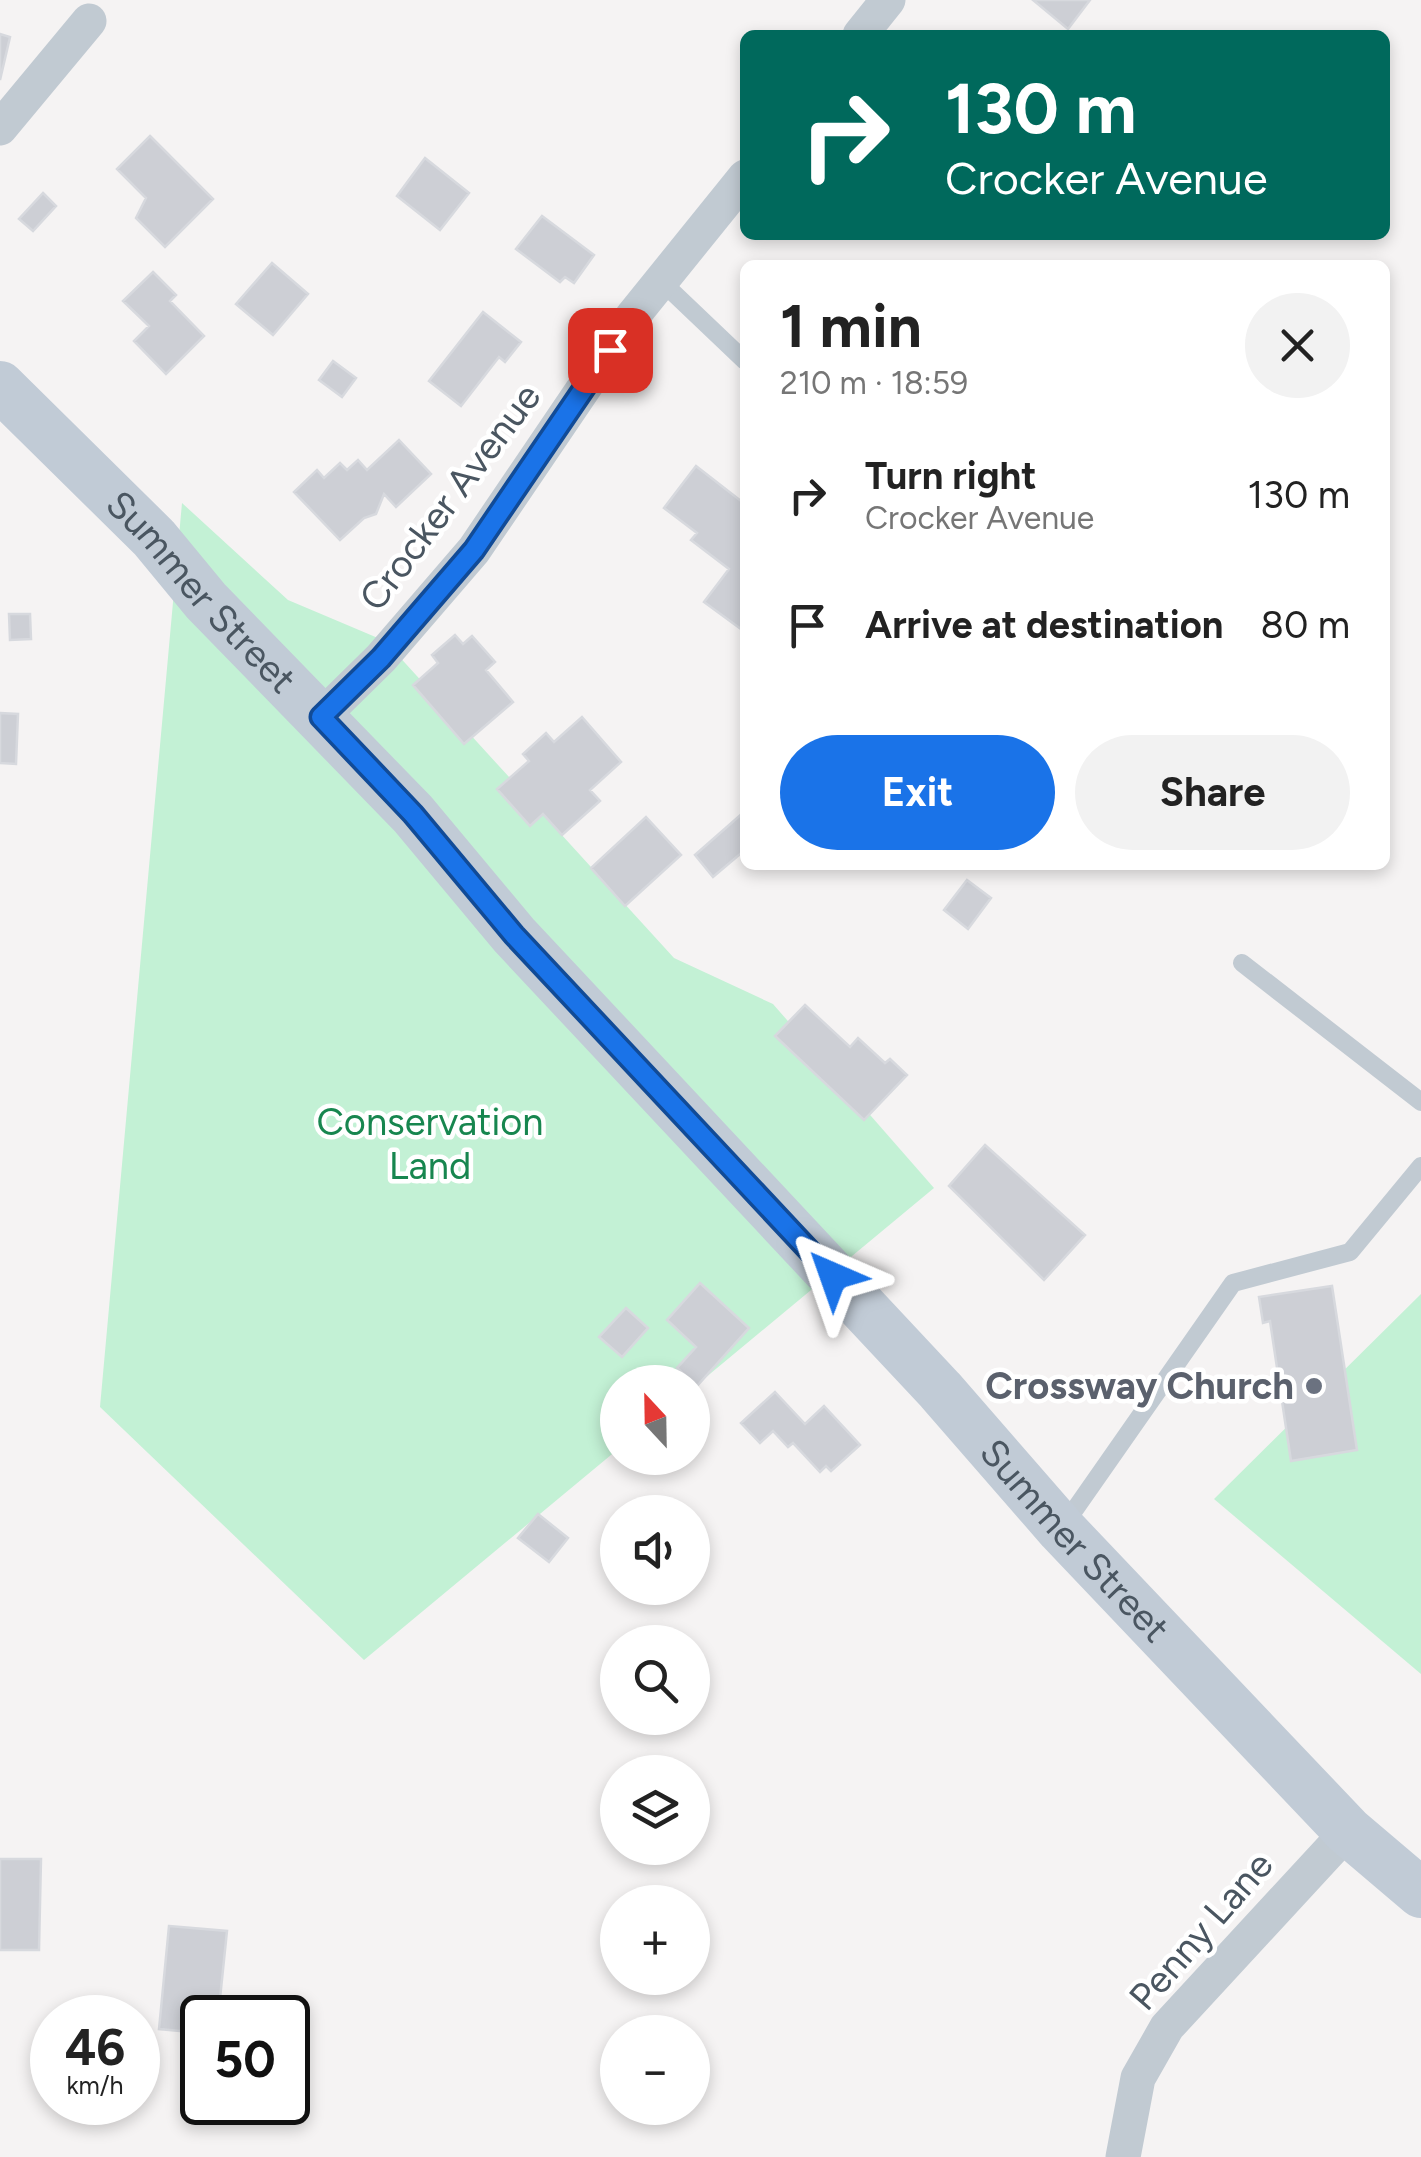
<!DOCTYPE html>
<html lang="en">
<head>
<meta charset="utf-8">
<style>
	body { margin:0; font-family:Figtree,sans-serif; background:#f2f2f2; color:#222; height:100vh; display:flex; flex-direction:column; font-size:38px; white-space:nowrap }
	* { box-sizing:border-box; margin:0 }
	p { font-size:32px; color:#767676 }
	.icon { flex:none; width:55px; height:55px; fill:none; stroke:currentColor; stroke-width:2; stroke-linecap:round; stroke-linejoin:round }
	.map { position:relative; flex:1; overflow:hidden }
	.side { position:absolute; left:740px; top:260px; width:650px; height:610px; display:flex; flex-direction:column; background:#fff; border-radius:15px; box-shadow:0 5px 15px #0003 }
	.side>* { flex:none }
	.guide { position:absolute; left:740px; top:30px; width:650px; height:210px; border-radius:15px; box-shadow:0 5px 15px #0003; background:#00695c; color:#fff; overflow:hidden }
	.needle { width:65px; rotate:338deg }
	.controls { position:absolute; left:600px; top:1365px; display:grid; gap:20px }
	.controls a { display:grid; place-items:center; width:110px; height:110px; border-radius:50%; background:#fff; box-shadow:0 5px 15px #0003; font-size:50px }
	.speed { position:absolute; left:30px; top:1995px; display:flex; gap:20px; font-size:50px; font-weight:700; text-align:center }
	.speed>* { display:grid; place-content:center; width:130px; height:130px; border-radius:50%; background:#fff; box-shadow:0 5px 15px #0003; line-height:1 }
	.speed small { font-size:25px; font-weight:400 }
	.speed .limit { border:5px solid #111; border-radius:15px; background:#fff; color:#111 }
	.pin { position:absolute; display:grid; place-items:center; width:85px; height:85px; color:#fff; margin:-42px; border-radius:20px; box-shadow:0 5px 15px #0006 }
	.me { position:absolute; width:110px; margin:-55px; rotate:317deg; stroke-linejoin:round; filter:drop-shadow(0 0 8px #0008) }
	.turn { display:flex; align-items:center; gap:35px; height:210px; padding:0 40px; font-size:45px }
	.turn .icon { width:130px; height:130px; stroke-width:2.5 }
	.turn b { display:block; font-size:70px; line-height:85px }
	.round { display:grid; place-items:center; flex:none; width:105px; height:105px; border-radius:52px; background:#f2f2f2 }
	.head { display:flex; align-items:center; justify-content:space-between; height:170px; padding:0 40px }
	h1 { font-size:60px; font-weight:700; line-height:75px }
	.button { display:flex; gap:20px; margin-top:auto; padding:20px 40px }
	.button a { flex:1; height:115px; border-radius:60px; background:#1a73e8; color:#fff; font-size:40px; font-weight:700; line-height:115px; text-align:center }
	.button a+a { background:#f2f2f2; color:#222 }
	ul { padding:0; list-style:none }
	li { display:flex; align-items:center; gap:30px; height:130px; padding:0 40px }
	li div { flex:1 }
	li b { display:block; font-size:38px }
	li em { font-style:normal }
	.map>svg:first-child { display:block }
</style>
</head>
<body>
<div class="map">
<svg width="1421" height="2157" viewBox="0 0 1421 2157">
	<rect width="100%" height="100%" fill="#f5f3f3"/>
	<path fill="#c3f1d5" d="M182,503L288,600L385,641L674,958L773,1004L934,1188L693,1388L692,1382H618L617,1450L364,1660L100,1407Z
		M1421,1294V1674L1214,1499Z"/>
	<path fill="#cdcfd5" stroke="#d7d9de" stroke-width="2.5" d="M1033,0H1090L1068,29Z
		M0,34L10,37L0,80Z
		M150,136L213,199L165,247L136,218L146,198L117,169Z
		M425,158L469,193L440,230L397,196Z
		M43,193L56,206L33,231L19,219Z
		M542,216L594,255L574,283L565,277L560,282L516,249Z
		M272,263L308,294L273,335L236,304Z
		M153,272L176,295L170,301L204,336L166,374L134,341L149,326L123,301Z
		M483,312L521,342L505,362L499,357L461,406L429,381Z
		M333,361L356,378L342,397L319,380Z
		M399,440L431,474L396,507L384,494L376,514L364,518L340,540L294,492L317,470L324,478L340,463L347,470L358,460L367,470Z
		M696,466L745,504V632L704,602L729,569L691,540L697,533L664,508Z
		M9,614H30L31,639L10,640Z
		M455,635L463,644L472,636L495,662L486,670L513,702L464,744L413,685L438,663L432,655Z
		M0,713L18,714L16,764L0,763Z
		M582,717L621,762L590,790L600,801L562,835L543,814L530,826L497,789L529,761L523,754L546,733L554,742Z
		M745,811V850L713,877L695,855Z
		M646,817L681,855L625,906L591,868Z
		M967,880L991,898L968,929L944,910Z
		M805,1005L850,1047L858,1038L885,1063L890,1059L907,1075L864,1120L775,1036Z
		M985,1145L1085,1235L1044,1280L949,1186Z
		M700,1283L749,1328L697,1386L677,1368L696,1347L667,1320Z
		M1332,1286L1357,1450L1291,1461L1270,1321L1263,1323L1259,1297Z
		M626,1308L648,1328L622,1357L599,1337Z
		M775,1392L805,1424L824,1406L860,1445L831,1471L826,1466L820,1472L793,1443L788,1447L773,1431L760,1443L741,1423Z
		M538,1514L568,1538L549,1562L518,1538Z
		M0,1859H41L39,1950H0Z
		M169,1926L227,1931L218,2018H202V2033L159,2029Z"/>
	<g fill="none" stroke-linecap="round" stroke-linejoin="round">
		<path stroke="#c1cad2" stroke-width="18" d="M661,281L745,361
			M1242,963L1421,1102
			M1064,1525L1233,1283L1350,1252L1421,1166"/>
		<path stroke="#c1cad2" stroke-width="35" d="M860,35L888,0
			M0,128L89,21
			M321,717L381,658L474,550L632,317L745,177
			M1123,2157L1138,2078L1167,2027L1348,1831"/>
		<path stroke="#c1cbd6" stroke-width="50" id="s1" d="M0,386L154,538L206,601L413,814L514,935L940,1390L1061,1529L1348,1831L1421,1893"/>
	</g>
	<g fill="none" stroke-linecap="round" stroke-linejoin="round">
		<g stroke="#114b97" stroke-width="25">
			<path id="route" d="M610,350L474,550L381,658L321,717L413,814L514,935L833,1276"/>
		</g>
		<use href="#route" stroke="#1a73e8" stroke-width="18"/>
	</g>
	<circle fill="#6b7280" stroke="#fff" stroke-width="4" cx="1314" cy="1386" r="10"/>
	<g text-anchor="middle" stroke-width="9" stroke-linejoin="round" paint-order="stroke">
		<g font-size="38" fill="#4a5661" stroke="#fff">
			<text transform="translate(450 497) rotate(-53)" y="13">Crocker Avenue</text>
			<text dy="13" stroke="none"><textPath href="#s1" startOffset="288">Summer Street</textPath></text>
			<text dy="13" stroke="none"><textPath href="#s1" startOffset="1578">Summer Street</textPath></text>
			<text transform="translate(1201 1931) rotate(-49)" y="13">Penny Lane</text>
		</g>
		<g font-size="38" fill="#17864f" stroke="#fff">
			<text x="430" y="1135">Conservation<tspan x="430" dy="44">Land</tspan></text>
		</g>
		<g font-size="38" font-weight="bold" fill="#5b616d" stroke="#fff" text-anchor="end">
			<text x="1294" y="1399">Crossway Church</text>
		</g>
	</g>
</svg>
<div class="controls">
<a><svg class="needle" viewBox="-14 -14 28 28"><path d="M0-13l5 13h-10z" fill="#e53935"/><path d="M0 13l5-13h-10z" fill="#767676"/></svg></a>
<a><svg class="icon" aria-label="sound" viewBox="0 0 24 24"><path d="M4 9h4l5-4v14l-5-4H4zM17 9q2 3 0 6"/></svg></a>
<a><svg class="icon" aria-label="search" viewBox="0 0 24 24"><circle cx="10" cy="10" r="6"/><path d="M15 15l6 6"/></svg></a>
<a><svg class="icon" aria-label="layers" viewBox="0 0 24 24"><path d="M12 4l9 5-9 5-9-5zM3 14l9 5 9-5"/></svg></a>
<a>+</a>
<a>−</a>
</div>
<div class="speed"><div>46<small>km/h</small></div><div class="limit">50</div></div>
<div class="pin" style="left:610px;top:350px;background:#d93025"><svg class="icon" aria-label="arrive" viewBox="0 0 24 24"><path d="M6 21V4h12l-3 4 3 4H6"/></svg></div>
<svg class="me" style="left:833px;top:1276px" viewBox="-20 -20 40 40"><path d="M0-17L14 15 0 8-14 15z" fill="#1a73e8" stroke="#fff" stroke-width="4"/></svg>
<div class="guide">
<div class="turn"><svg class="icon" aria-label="right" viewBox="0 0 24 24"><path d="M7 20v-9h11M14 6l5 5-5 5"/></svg><div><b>130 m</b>Crocker Avenue</div></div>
</div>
<section class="side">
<div class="head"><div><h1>1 min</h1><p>210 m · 18:59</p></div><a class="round"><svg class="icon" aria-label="close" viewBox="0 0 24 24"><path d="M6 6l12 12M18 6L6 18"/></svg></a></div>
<ul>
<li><svg class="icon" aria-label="right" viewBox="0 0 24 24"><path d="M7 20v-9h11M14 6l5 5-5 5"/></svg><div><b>Turn right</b><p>Crocker Avenue</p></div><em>130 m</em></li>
<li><svg class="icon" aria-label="arrive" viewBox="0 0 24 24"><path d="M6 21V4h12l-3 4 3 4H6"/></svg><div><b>Arrive at destination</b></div><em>80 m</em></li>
</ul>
<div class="button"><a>Exit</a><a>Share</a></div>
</section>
</div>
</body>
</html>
